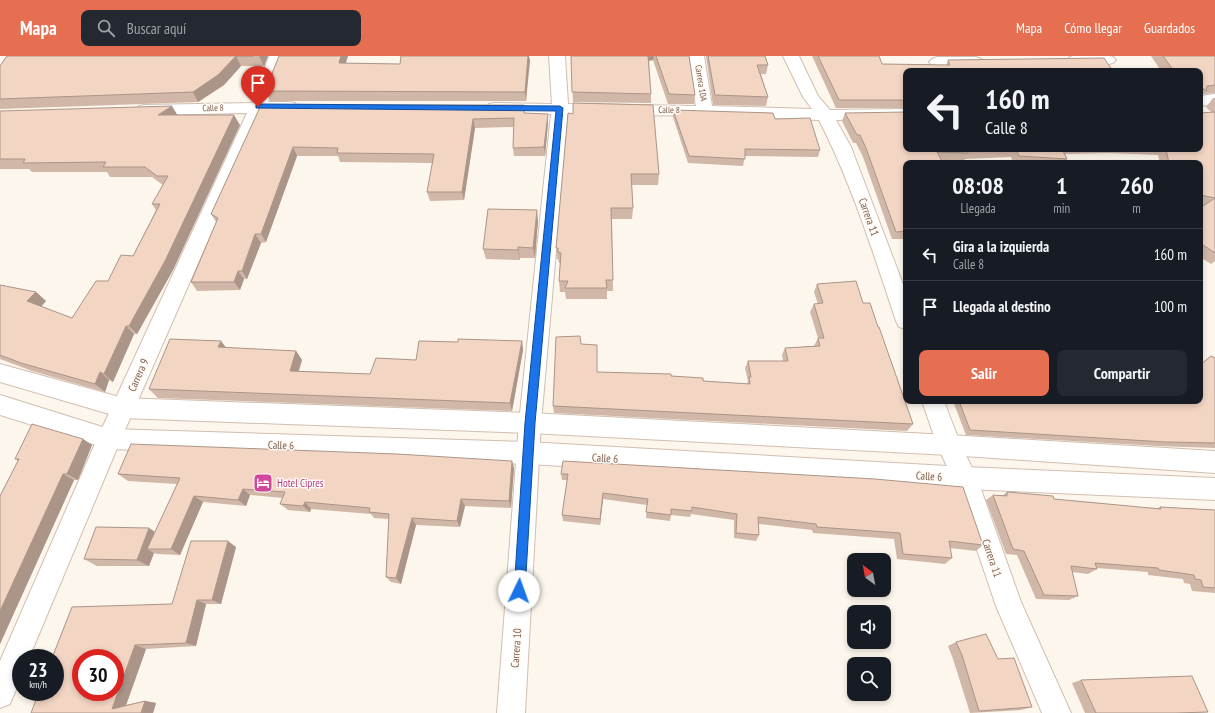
<!DOCTYPE html>
<html lang="es">
<head>
<meta charset="utf-8">
<style>
	body { margin:0; font-family:"PT Sans Narrow",sans-serif; background:#242831; color:#f1f3f6; height:100vh; display:flex; flex-direction:column; font-size:15px; white-space:nowrap }
	* { box-sizing:border-box; margin:0 }
	p { font-size:13px; color:#9ea1a6 }
	.icon { flex:none; width:22px; height:22px; fill:none; stroke:currentColor; stroke-width:2; stroke-linecap:round; stroke-linejoin:round }
	.map { position:relative; flex:1; overflow:hidden }
	.panel { position:absolute; left:903px; top:104px; width:300px; height:244px; display:flex; flex-direction:column; background:#171b24; border-radius:8px; box-shadow:0 2px 6px #0003 }
	.panel>* { flex:none }
	.top-card { position:absolute; left:903px; top:12px; width:300px; height:84px; border-radius:8px; box-shadow:0 2px 6px #0003; background:#171b24; color:#f1f3f6; overflow:hidden }
	.needle { width:26px; rotate:328deg }
	.buttons { position:absolute; left:847px; top:497px; display:grid; gap:8px }
	.buttons a { display:grid; place-items:center; width:44px; height:44px; border-radius:8px; background:#171b24; box-shadow:0 2px 6px #0003; font-size:20px }
	.speed { position:absolute; left:12px; top:593px; display:flex; gap:8px; font-size:20px; font-weight:700; text-align:center }
	.speed>* { display:grid; place-content:center; width:52px; height:52px; border-radius:50%; background:#171b24; box-shadow:0 2px 6px #0003; line-height:1 }
	.speed small { font-size:10px; font-weight:400 }
	.speed .limit { border:6px solid #d22; background:#fff; color:#111 }
	.pin { position:absolute; display:grid; place-items:center; width:34px; height:34px; color:#fff; margin:-41px -17px; border-radius:50% 50% 50% 0; rotate:-45deg; box-shadow:0 0 4px #0007 }
	.pin .icon { rotate:45deg }
	.me { position:absolute; width:44px; margin:-22px; rotate:3deg; stroke-linejoin:round; filter:drop-shadow(0 0 3px #0008) }
	.turn { display:flex; align-items:center; gap:14px; height:84px; padding:0 16px; font-size:18px }
	.turn .icon { width:52px; height:52px; stroke-width:2.5 }
	.turn b { display:block; font-size:28px; line-height:34px }
	.eta { display:flex; justify-content:space-evenly; align-items:center; height:68px; text-align:center }
	.eta b { font-size:24px; font-weight:700; line-height:28px }
	.button { display:flex; gap:8px; margin-top:auto; padding:8px 16px }
	.button a { flex:1; height:46px; border-radius:8px; background:#e76f51; color:#fff; font-size:16px; font-weight:700; line-height:46px; text-align:center }
	.button a+a { background:#242831; color:#f1f3f6 }
	ul { padding:0; list-style:none }
	li { display:flex; align-items:center; gap:12px; height:52px; padding:0 16px; border-top:1px solid #363941 }
	li div { flex:1 }
	li b { display:block; font-size:15px }
	li em { font-style:normal }
	header { display:flex; align-items:center; gap:24px; box-sizing:border-box; height:56px; padding:0 20px; background:#e76f51; color:#fff }
	header strong { font-size:19px }
	nav { display:flex; gap:22px; margin-inline-start:auto; font-size:14px }
	.search { width:280px; height:36px; background:#242831; display:flex; align-items:center; gap:10px; box-sizing:border-box; padding:0 14px; border-radius:8px; color:#9ea1a6; font-size:15px }
	.map>svg:first-child { display:block }
</style>
</head>
<body>
<header>
<strong>Mapa</strong>
<div class="search"><svg class="icon" aria-label="search" viewBox="0 0 24 24"><circle cx="10" cy="10" r="6"/><path d="M15 15l6 6"/></svg>Buscar aquí</div>
<nav><a>Mapa</a><a>Cómo llegar</a><a>Guardados</a></nav>
</header>
<div class="map">
<svg width="1215" height="657" viewBox="0 0 1215 657">
	<rect width="100%" height="100%" fill="#fdf6ec"/>
	<g fill="none" stroke-linecap="round" stroke-linejoin="round">
		<g stroke="#d1beb0" stroke-width="2">
			<path id="minor" d="M269,0H285L268,46H289L295,47L297,51L295,55L264,57L121,383L29,602H21V622L10,648L0,652V605L97,383L247,57L145,59L139,58L137,54L139,50L145,49L252,47Z
				M549,0H565L568,48L696,50L688,0H704L712,50L812,53L803,41L783,0H799L818,40L830,54L906,53V63L836,64L851,91L906,236V273L899,271L896,265C874,199 851,126 819,64L705,60L568,58L541,367L525,657H497L519,367L551,58L495,57L489,56L487,52L489,48L495,47L552,48Z
				M1073,0H1110L1113,1L1116,4L1113,7C1101,10 1082,10 1070,7L1067,4L1070,1Z
				M937,1H976L981,3L984,6L981,9L976,11L932,9L929,6L932,3Z
				M1215,38V48L1200,50V40Z
				M922,345H944L960,387L977,422L1021,546L1071,657H1042L996,550L953,423L937,389Z"/>
		</g>
		<g stroke="#d1beb0" stroke-width="2">
			<path id="tertiary" d="M0,308L123,342L530,357L949,379L1215,395V417L949,399L530,377L123,362L0,326Z
				M0,339L109,373L528,386L965,411L1215,422V444L965,433L528,408L109,393L0,359Z"/>
		</g>
		<use href="#minor" fill="#fff" fill-rule="evenodd"/>
		<use href="#tertiary" fill="#fff" fill-rule="evenodd"/>
	</g>
	<path fill="#d1b7a8" d="M7,0H268L264,10H241L224,29L198,46L0,53V10Z
		M279,0H348L346,7L400,8L401,0H529L526,45H270L265,35Z
		M571,0H689L695,39L694,48H668L653,4L649,5L651,38V47L573,46Z
		M706,0H765L768,9L766,18H761L768,41L766,50L713,49Z
		M812,0H879L882,8L946,9L948,4L1104,2L906,15V52H836Z
		M1151,0H1215V37L1203,38L1200,41V15H1161Z
		M1213,42H1215V205L1211,208L1200,201V152L1204,149H1200V107H1160L1158,99L1109,97L1065,98L1067,103L1064,107H1013L1011,101L965,103L964,105H942L906,107V183H892L863,101L856,87H853L842,65L845,57L906,93H1200L1211,56L1206,51Z
		M261,49L525,57L548,67L545,100H514L513,92L514,71L475,72L464,144L430,145L427,136L433,107L340,106L338,100H297L266,186L261,187L247,223H244L240,234L197,235L191,226L216,166L211,158Z
		M673,54L775,63L820,94L818,101L745,100L743,110L688,107L673,61Z
		M0,55L178,59L240,69L173,214L137,278H134L113,326L109,324L105,336L32,315L0,303V229L36,236L46,245L41,251L72,262L133,200L156,154L152,148L163,129L152,121H110L107,116H32L29,113H0Z
		M568,57L659,118L658,129H632L633,152L632,163H612L613,235H607V243H566L565,236H560L559,225L560,207H559L558,203H557L556,192Z
		M538,164L535,202H520V204L486,203L483,193Z
		M817,228L863,247L913,368L907,375L554,357L553,350L581,288L597,316L671,320L703,325L747,328L748,325L745,312L748,305H783L782,299L785,292L814,290L818,282L810,256L814,248H818L814,236Z
		M522,285L523,294L512,355L158,342L149,333L226,292L296,295L302,304L299,315L370,318L416,304L458,286Z
		M1211,300L1215,302V392L1158,390L966,379L953,345H1096V346L1138,347V345H1200V309Z
		M83,383L92,389L78,424H74L0,588V440L18,405L15,403Z
		M563,405L983,489L976,495L950,492L952,502L945,508L897,503L894,483L813,477L812,474L759,468V479L756,485L734,482V464L691,458L690,461L671,459L670,465L646,462L647,449L603,443L600,469L563,465L562,459L567,424H562L561,418Z
		M514,412L511,452L465,450L460,471L416,469L401,528L391,526L386,521L389,463L374,462L371,458L311,453L310,456L288,454L280,448L283,442L250,439L246,450L203,446L180,499L157,498L154,497L149,510H97L84,503L155,476L177,428L128,425L118,418Z
		M1007,436L1054,443L1156,453L1160,451L1215,454V537L1192,535L1190,528L1184,527L1183,523L1148,519V516L1097,512V513L1088,518L1072,516L1078,540L1069,544L1036,543L1017,499L1006,498L986,444L993,439H1003Z
		M236,491L221,548H206L196,590L146,593L126,649L145,645L156,647L153,657H31L172,548Z
		M956,586L998,603L1032,651L1021,654L970,657L953,603L948,590Z
		M1081,624L1208,656L1198,657H1085L1072,627Z"/>
	<path fill="#aa9588" d="M236,0L241,10L224,29L198,46L193,36Z
		M259,0H268L264,10Z
		M341,0H348L342,17L339,7Z
		M528,0H529L530,5L526,45L525,36Z
		M648,0H654L653,4L647,5Z
		M172,50L178,60L158,59Z
		M548,58V67L545,100L544,91Z
		M234,59L240,69L173,214L137,278L129,270Z
		M473,63L475,72L464,144L462,136Z
		M293,91L297,100L266,186L261,178Z
		M537,154L538,164L535,202L533,192Z
		M255,178L261,187L247,223L242,215Z
		M518,191L520,202V204L518,194Z
		M238,215L244,223L240,234L234,226Z
		M36,236L46,245L38,254L27,245Z
		M126,270L134,278L113,326L104,318Z
		M221,285L228,294L218,291Z
		M522,285L523,294L512,355L510,347Z
		M296,295L302,304L296,323L290,315Z
		M100,316L109,324L105,336L95,328Z
		M83,383L92,389L78,424L67,418Z
		M512,405L514,412L511,452L509,445Z
		M63,418L74,424L0,588V555Z
		M243,433L250,439L246,450L238,444Z
		M603,437V443L600,469V463Z
		M194,440L203,446L180,499L171,493Z
		M461,443L465,450L460,471L457,465Z
		M305,446L311,453L310,456L303,450Z
		M412,462L416,469L401,528L396,522Z
		M149,472L160,479L147,493L154,497L149,510L137,504Z
		M228,485L236,491L221,548L212,544Z
		M197,544L206,548L196,590L186,587Z
		M135,589L146,593L124,655L112,653Z
		M145,645L156,647L153,657H141Z"/>
	<path fill="#f3d5c3" stroke="#aa9588" fill-rule="evenodd" d="M7,0H253H236L218,19L193,36L0,43V10Z
		M279,0H341L339,7L400,8L401,0H528L525,36L265,35Z
		M571,0H648L651,38L572,36Z
		M656,0H689L695,39L669,38Z
		M708,0H765L768,9H757L768,41L715,39Z
		M818,0H879L882,8L950,9L948,4L1104,2L1113,15H906V44H839Z
		M1163,0H1215V29L1207,30L1206,35L1200,29V15H1174Z
		M573,47L653,49L659,118H631L633,152H611L613,224H606L607,232H565L568,225H559L561,197L558,196V192H556L568,57L573,58Z
		M261,49H524V57L548,58L544,91L513,92L514,62L473,63L462,136H427L434,98L337,97L338,92L293,91L261,178H255L242,215H238L234,226H191L218,162L211,158Z
		M172,50L158,59H234L165,205L129,270H126L104,318L100,316L95,328L21,307L0,299V229L36,236L27,245L72,262L96,225H108L121,199L133,200L160,148H152L168,120H157L145,111H103L106,106L23,107L25,103H0V55Z
		M673,54L773,57L775,63L810,62L820,94L745,93V103L689,100Z
		M906,56V93H1014L968,95V97L937,96L943,107H906V175L896,176L866,92L860,79H857L845,57Z
		M1215,56V142L1200,139V107H1169L1166,93H1200V57Z
		M1016,93H1062L1067,103L1019,100Z
		M1215,142V197L1200,187V152Z
		M488,153L537,154L533,192L518,191V194L483,193Z
		M856,225L863,247H870L878,271H879L913,368L553,350L556,281L580,280L581,288L597,289V316L671,318V320L703,322V325L750,328L749,321H751L748,305H788L785,292L820,290L818,282H824L814,248L823,247L817,228Z
		M170,283L221,285L218,291L296,295L290,315L370,318L376,302L416,304L419,285L458,286V283L522,285L510,347L149,333Z
		M1211,300L1215,302V387L1165,386L970,374L959,345H1096V346L1147,347L1146,345H1200V309Z
		M32,368L83,383L67,418H63L0,555V440L19,403H15Z
		M131,388L397,398L512,405L509,445L461,443L457,465L412,462L396,522L386,521L389,458L369,456L370,452L305,446L303,450L280,448L285,436L243,433L238,444L194,440L171,493H147L180,422L118,418Z
		M563,405L875,423L963,431L983,489L949,485L952,502L903,498L900,477L817,471L816,468L758,461L759,479L736,477L737,458L692,451V455L671,453V459L646,456L648,443L603,437L600,463L562,459L568,418H561Z
		M1007,436L1053,440L1054,443L1161,453L1160,451L1215,454V532L1203,531L1201,524L1195,523L1194,519L1159,514L1158,512L1095,507L1097,513L1071,510L1078,540L1044,539L1024,495L1013,493L993,439L1007,440Z
		M96,471L149,472L137,504L84,503Z
		M191,485H228L212,544H197L186,587L135,589L112,653L145,645L141,657H31L39,636H55V602H52L72,551L172,548ZM81,602H115V636H81Z
		M986,578L998,603L1014,602L1032,651L979,655L962,599L956,586Z
		M1192,620L1208,656L1176,657H1096L1081,624Z"/>
	<path fill="#1a73e8" stroke="#114b97" d="M258,48L560,50L563,52L535,367L525,535L523,539L519,540L515,539L514,535L525,367L556,55L256,52V49Z"/>
	<defs>
		<g id="hotel-square" transform="scale(1)"><rect x="-9" y="-9" width="18" height="18" rx="4" fill="#d1479c" stroke="#fffaf3"/><path d="M-6-4.5h1.5V1H6V5H4.5V3h-9V5H-6ZM-4 0a1.8 1.8 0 1 1 3.6 0ZM.5 0V-2.5h3Q6-2.5 6 0Z" fill="#fff"/></g>
	</defs>
	<g fill-rule="evenodd">
		<use href="#hotel-square" x="263" y="427"/>
	</g>
	<g text-anchor="middle" stroke-width="3" stroke-linejoin="round" paint-order="stroke">
		<g font-size="9" fill="#7a5c4d" stroke="#fffaf3">
			<text transform="translate(701 27) rotate(81)" y="3">Carrera 10A</text>
			<text transform="translate(213 52) rotate(-2)" y="3">Calle 8</text>
			<text transform="translate(669 54) rotate(1)" y="3">Calle 8</text>
		</g>
		<g font-size="11" fill="#7a5c4d" stroke="#fffaf3">
			<text transform="translate(869 161) rotate(70)" y="4">Carrera 11</text>
			<text transform="translate(138 319) rotate(-66)" y="4">Carrera 9</text>
			<text transform="translate(281 389) rotate(2)" y="4">Calle 6</text>
			<text transform="translate(605 402) rotate(3)" y="4">Calle 6</text>
			<text transform="translate(929 420) rotate(3)" y="4">Calle 6</text>
			<text transform="translate(992 502) rotate(71)" y="4">Carrera 11</text>
			<text transform="translate(516 592) rotate(-86)" y="4">Carrera 10</text>
		</g>
		<g font-size="11" fill="#b23c85" stroke="#fffaf3" text-anchor="start">
			<text x="277" y="431">Hotel Cipres</text>
		</g>
	</g>
</svg>
<div class="buttons">
<a><svg class="needle" viewBox="-14 -14 28 28"><path d="M0-13l5 13h-10z" fill="#e53935"/><path d="M0 13l5-13h-10z" fill="#9ea1a6"/></svg></a>
<a><svg class="icon" aria-label="sound" viewBox="0 0 24 24"><path d="M4 9h4l5-4v14l-5-4H4zM17 9q2 3 0 6"/></svg></a>
<a><svg class="icon" aria-label="search" viewBox="0 0 24 24"><circle cx="10" cy="10" r="6"/><path d="M15 15l6 6"/></svg></a>
</div>
<div class="speed"><div>23<small>km/h</small></div><div class="limit">30</div></div>
<div class="pin" style="left:258px;top:51px;background:#d93025"><svg class="icon" aria-label="arrive" viewBox="0 0 24 24"><path d="M6 21V4h12l-3 4 3 4H6"/></svg></div>
<svg class="me" style="left:519px;top:535px" viewBox="-20 -20 40 40"><circle r="19" fill="#fff"/><path d="M0-13L10 11 0 6-10 11z" fill="#1a73e8"/></svg>
<div class="top-card">
<div class="turn"><svg class="icon" aria-label="left" viewBox="0 0 24 24"><path d="M17 20v-9H6M10 6l-5 5 5 5"/></svg><div><b>160 m</b>Calle 8</div></div>
</div>
<section class="panel">
<div class="eta">
<div><b>08:08</b><p>Llegada</p></div>
<div><b>1</b><p>min</p></div>
<div><b>260</b><p>m</p></div>
</div>
<ul>
<li><svg class="icon" aria-label="left" viewBox="0 0 24 24"><path d="M17 20v-9H6M10 6l-5 5 5 5"/></svg><div><b>Gira a la izquierda</b><p>Calle 8</p></div><em>160 m</em></li>
<li><svg class="icon" aria-label="arrive" viewBox="0 0 24 24"><path d="M6 21V4h12l-3 4 3 4H6"/></svg><div><b>Llegada al destino</b></div><em>100 m</em></li>
</ul>
<div class="button"><a>Salir</a><a>Compartir</a></div>
</section>
</div>
</body>
</html>
